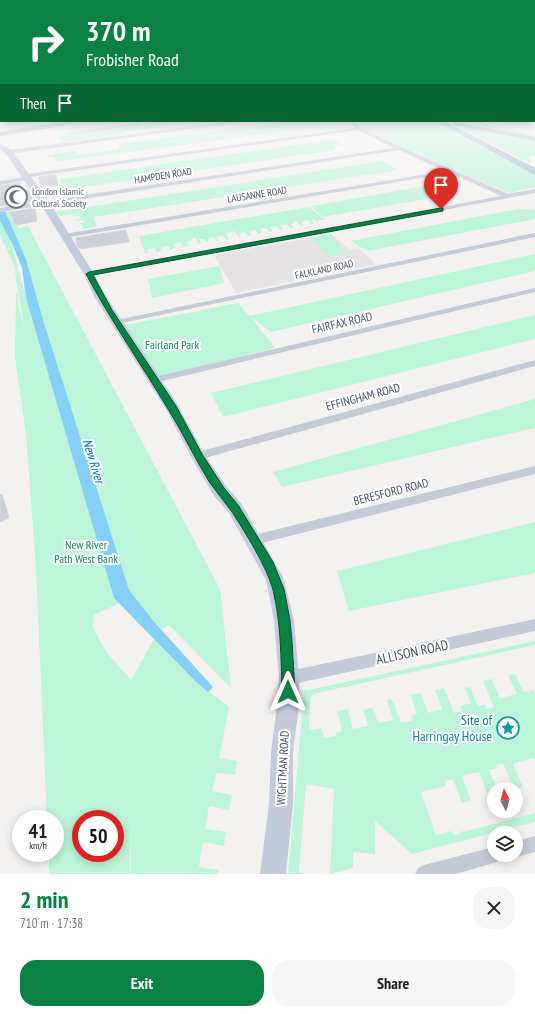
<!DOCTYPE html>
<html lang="en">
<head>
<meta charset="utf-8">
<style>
	body { margin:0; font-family:"PT Sans Narrow",sans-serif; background:#f6f6f6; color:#202124; height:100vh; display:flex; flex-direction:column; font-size:15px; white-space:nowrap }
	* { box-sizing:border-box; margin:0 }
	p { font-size:13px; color:#757577 }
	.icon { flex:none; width:22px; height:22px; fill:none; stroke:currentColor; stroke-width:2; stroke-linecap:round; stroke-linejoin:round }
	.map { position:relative; height:874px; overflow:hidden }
	.panel { display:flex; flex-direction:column; background:#fff; flex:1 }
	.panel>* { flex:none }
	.banner { position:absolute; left:0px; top:0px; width:535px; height:122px; box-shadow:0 2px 10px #0003; background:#0b8043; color:#fff; overflow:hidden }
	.needle { width:26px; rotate:355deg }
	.tools { position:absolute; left:487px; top:782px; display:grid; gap:8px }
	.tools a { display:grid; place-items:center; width:36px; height:36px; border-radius:50%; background:#fff; box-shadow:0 2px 10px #0003; font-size:20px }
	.speed { position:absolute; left:12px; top:810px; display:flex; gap:8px; font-size:20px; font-weight:700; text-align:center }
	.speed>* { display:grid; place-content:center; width:52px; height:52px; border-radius:50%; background:#fff; box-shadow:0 2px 10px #0003; line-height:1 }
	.speed small { font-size:10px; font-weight:400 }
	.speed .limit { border:6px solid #d22; background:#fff; color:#111 }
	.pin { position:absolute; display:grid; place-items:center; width:34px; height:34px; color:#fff; margin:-41px -17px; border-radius:50% 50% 50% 0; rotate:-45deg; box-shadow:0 0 4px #0007 }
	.pin .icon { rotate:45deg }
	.me { position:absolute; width:44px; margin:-22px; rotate:0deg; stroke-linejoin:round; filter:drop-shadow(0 0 3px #0008) }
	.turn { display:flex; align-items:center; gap:14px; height:84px; padding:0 20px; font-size:18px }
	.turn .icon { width:52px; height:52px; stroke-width:2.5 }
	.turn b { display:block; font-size:28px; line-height:34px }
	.then { display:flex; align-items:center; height:38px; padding:0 20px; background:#0003; gap:8px; font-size:15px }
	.round { display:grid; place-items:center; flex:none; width:42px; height:42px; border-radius:16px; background:#f6f6f6 }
	.head { display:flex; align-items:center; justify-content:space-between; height:68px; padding:0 20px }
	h1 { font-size:24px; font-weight:800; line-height:30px; color:#0b8043 }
	.cta { display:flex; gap:8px; margin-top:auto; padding:8px 20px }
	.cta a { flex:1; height:46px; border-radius:16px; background:#0b8043; color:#fff; font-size:16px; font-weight:800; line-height:46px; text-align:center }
	.cta a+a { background:#f6f6f6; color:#202124 }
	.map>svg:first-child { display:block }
</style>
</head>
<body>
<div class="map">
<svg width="535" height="874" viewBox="0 0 535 874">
	<rect width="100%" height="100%" fill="#f4f2f1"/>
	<path fill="#e5e3e3" d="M331,234L350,250L358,248L376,264L236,293L214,255Z"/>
	<path fill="#bdf5da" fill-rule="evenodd" d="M165,121H207L123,132L124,135L62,142L58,135Z
		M292,121L332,122L324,123L331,125L230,138L220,130Z
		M356,121H432L535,175V187L509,193L359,128Z
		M469,121H482L484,124L535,135V137L488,129L484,126L483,124Z
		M459,127H464L535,141V156H529L531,162L528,163Z
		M218,131L228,139L53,162L55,161L54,157H48L47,155L76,151L78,155L118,149V144Z
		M336,139L342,145L335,146L334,150L58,191L57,187L67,185L66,183L61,184L60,179Z
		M382,161L398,170L94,217L97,226L84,229L80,223L85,222L84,220L76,221L75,220L81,219L80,216H69L83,214V213L59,216L56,212Z
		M442,183L449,195L323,217L311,206Z
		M309,207L325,220H318L319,222H317L314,219L311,220L314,224H311L308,220L301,222L304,225L301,226L296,221H293L294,223L291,224L294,227L290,228L287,224L280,225L283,229L280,230L276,226L270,227L273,231L269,232L266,228L260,229L262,233L258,234L256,230L249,231L251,235L248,236L245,232L238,233L241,237H239L235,231L226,233L229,239L226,240L223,235L216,237L218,241H217L213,237L208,238L209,240L207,242L204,239H199L201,243L199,244L195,238L191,239V241L187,242L189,246L183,247L181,242L174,244L176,248L170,249L168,246L161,247L162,251L156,252L155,248L147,249L148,253L145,254L139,236Z
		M518,209L535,210V219L367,251L351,241Z
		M5,212H9L18,228L28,226L220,589L231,688L169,625L161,630L129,591L44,323L26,258Z
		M0,218L11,241L26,298L115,598L120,603L94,615L93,628L107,653L131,680L154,639L195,681L229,707L219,758L237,761L235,775L216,773L212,791L232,795L229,810L209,806L205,829L226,832L224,846L203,842L199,867L219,870L218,874H131V818L130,874H49V853H55V819H47L36,568L26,434L15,357L16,294L18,292V302L25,334L14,265L0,235ZM81,819H115V853H81Z
		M330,235L346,253L328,257L312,238Z
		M535,254V271L271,332L251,317L275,348L155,378L126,325L238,303L249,316Z
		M220,266L224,283L152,298L148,279Z
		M535,315V339L223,417L211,393Z
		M535,399V428L282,487L273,472Z
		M535,522V573L349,611L337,571Z
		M535,641V645L313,694L310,699L309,730L322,728L324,738L336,736L335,733L342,731L337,711L348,709L353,729L368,726L363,710L373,707L378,723L393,720L387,700L391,699L394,703L401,723L412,721L411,716L417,714L411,695L421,693L428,713L442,709L435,690L444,688L454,713L462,711L460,706L471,703L465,688L470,687L478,706L485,704L487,709L494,707L483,681L492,679L500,698L517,694L508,675L515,674L524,692L532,690L535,695V761L534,758L513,764L523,787L514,789L503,763L496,765L497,768L489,770L497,789H494V796L489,797L479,772L462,776L471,800L462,803L453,779L445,781L446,786L421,792L436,835L451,831L454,835L460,834L462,830L463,832L535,813V822L412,854L375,821V854L353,852V868L330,874L334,789L306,784L299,872L307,874H288L304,691Z"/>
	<path fill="#86cff6" d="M0,208L4,209L26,259L44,323L129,590L156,624L213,687L208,692L195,681L114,598L26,298L22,268L12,243L0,221Z"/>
	<path fill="#cdd0d7" stroke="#d5d6dd" d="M53,175L56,176L58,185L41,187L39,177Z
		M20,183L22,191L28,190L34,201L3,206L0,205V186Z
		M35,208L37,221L16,225L10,212Z
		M126,230L129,242L80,249L76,243V238Z
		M2,494L9,518L0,522V495Z"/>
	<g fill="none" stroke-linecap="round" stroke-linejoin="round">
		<path fill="#c4cbd7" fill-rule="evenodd" d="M0,106H1V108H0Z
			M534,115H535V118H534Z
			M136,121H140L141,124L70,134L68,133L136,123Z
			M236,121H249L9,154L6,152L9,150Z
			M350,121H354L359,127L379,137L508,194L535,189V193L89,276L85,274L86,272L501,196L451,173L64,238L61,236L64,234L445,171L399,150L0,212V208L394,148L358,130L30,177L28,180L0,185V181L25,177L27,174L355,128Z
			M535,233V237L117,324L113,322L117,320Z
			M535,288V292L154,383L149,380L154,377Z
			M535,360V366L198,460L194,459L193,456L194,453L198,452Z
			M535,466V474L254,545L250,544L248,540L250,536L254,535Z
			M535,619V631L289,685L284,683L282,678L284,673L289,671Z
			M535,836V852L516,857L510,855H516V841Z
			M494,847V855H502L500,861L494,863L456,874H415L418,868L424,865Z"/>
		<path fill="#c3cbdc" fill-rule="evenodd" d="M0,143L12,150L53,208L94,274L106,296L178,405L203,452L226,486L241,503L283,577L294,620L299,678V706L293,752V804L286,874H260L269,804L271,752L277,706L279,678L274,620L266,580L229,513L214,496L193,460L167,411L94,296L84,274L43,208L6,154L0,149Z"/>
		<path fill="#afbcd3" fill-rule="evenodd" d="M66,121H84L80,123L0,136V132Z
			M435,121H445L535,168V175Z
			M454,122L535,137V141L457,126L453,124Z"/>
	</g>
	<linearGradient id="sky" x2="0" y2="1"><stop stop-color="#81bfee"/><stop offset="0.45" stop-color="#faf9f9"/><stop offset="1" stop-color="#faf9f9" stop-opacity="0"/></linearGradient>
	<rect width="535" height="224" fill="url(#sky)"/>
	<path fill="#0b8043" stroke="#07532c" d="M441,208H443V211L93,275L112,310L176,406L202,454L224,488L238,505L273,562L284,589L290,620L292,641L295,692L293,697L288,699L284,697L282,692C281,658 281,623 273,590C267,567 245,532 232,512C225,502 217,493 210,483C195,459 183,433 168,409C141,364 111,321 86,274L89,272Z"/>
	<defs>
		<g id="mosque-ring" transform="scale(1.15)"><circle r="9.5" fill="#fff" stroke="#6b7280" stroke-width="1.5"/><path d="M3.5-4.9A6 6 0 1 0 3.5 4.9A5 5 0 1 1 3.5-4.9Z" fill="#6b7280"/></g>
		<g id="sight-ring" transform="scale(1.15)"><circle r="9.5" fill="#fff" stroke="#0f9aa8" stroke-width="1.5"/><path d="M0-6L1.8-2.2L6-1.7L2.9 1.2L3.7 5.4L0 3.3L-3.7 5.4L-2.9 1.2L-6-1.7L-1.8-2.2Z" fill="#0f9aa8"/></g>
	</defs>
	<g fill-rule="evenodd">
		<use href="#mosque-ring" x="16" y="197"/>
		<use href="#sight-ring" x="508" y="728"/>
	</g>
	<g text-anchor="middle" stroke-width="4" stroke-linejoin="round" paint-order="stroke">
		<g font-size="10" fill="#475162" stroke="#fff">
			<text transform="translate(163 175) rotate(-9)" y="4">HAMPDEN ROAD</text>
			<text transform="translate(257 194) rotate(-9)" y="4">LAUSANNE ROAD</text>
			<text transform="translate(324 269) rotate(-12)" y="4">FALKLAND ROAD</text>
		</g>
		<g font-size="10" fill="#5b616d" stroke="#fff" text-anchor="start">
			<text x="32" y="195">London Islamic<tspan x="32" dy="12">Cultural Society</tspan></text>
		</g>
		<g font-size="12" fill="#475162" stroke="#fff">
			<text transform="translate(342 323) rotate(-13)" y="4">FAIRFAX ROAD</text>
			<text transform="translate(363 397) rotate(-15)" y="4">EFFINGHAM ROAD</text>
			<text transform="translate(391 492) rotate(-14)" y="4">BERESFORD ROAD</text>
			<text transform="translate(283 768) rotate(-87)" y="4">WIGHTMAN ROAD</text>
		</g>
		<g font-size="12" fill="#0d875b" stroke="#fff">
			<text x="172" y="349">Fairland Park</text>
			<text x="86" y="549">New River<tspan x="86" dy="14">Path West Bank</tspan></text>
		</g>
		<g font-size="13" font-style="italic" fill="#007abb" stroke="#fff">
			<text transform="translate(94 461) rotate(73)" y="5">New River</text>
		</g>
		<g font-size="14" fill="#475162" stroke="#fff">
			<text transform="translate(412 652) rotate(-12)" y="5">ALLISON ROAD</text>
		</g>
		<g font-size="14" fill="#0d838f" stroke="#fff" text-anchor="end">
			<text x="492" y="725">Site of<tspan x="492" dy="16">Harringay House</tspan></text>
		</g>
	</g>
</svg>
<div class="tools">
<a><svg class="needle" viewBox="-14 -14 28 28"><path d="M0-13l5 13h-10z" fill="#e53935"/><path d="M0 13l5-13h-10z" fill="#757577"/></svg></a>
<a><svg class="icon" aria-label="layers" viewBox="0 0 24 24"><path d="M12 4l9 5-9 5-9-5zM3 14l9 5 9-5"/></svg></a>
</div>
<div class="speed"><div>41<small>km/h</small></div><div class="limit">50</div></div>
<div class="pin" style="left:441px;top:209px;background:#d93025"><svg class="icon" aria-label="arrive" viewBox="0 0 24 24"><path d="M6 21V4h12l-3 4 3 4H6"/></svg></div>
<svg class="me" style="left:288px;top:692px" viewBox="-20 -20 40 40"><path d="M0-17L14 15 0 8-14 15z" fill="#0b8043" stroke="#fff" stroke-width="4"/></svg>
<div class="banner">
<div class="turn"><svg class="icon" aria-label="right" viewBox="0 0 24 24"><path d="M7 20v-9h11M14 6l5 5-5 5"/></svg><div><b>370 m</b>Frobisher Road</div></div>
<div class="then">Then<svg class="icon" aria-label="arrive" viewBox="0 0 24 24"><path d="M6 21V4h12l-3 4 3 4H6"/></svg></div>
</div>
</div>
<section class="panel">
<div class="head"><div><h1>2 min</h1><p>710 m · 17:38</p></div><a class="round"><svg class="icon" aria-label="close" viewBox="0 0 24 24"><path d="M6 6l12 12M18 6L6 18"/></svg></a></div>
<div class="cta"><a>Exit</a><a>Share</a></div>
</section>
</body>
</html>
